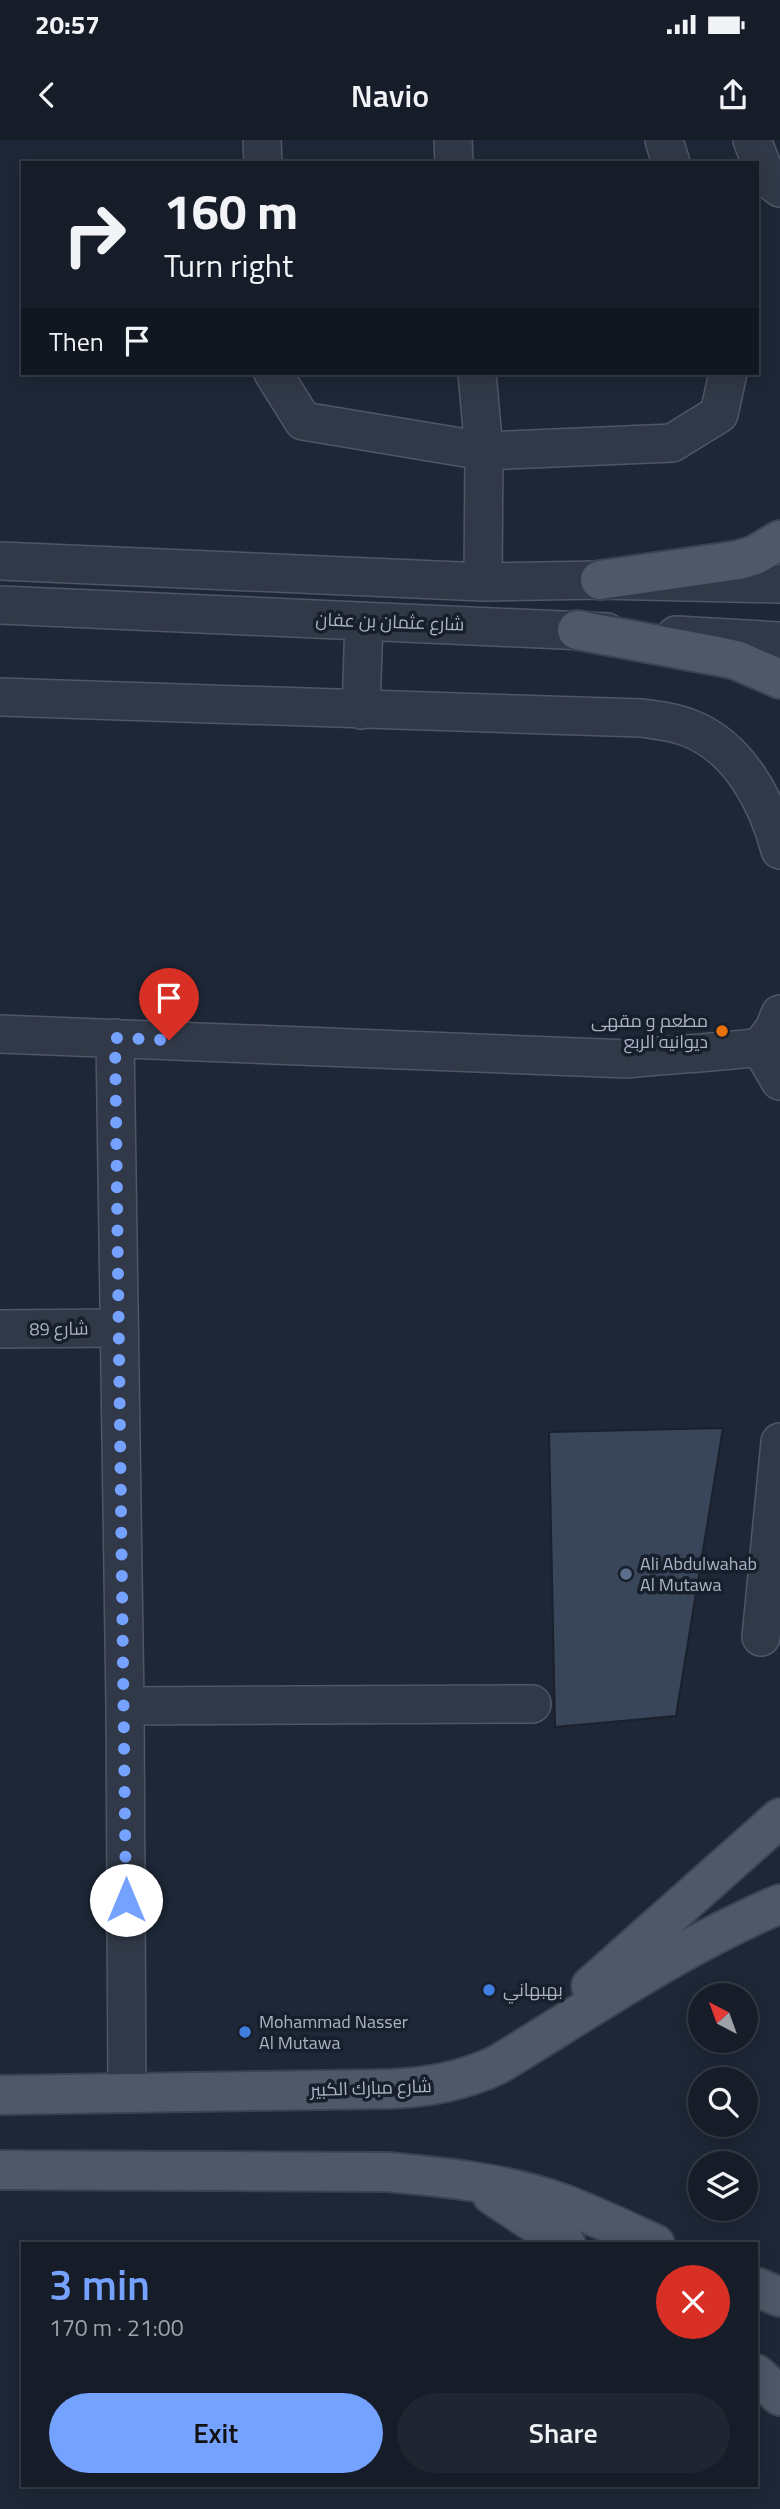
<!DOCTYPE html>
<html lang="en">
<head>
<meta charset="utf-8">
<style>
	body { margin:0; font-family:"Titillium Web",Cairo,sans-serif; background:#1f2631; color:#f1f3f6; height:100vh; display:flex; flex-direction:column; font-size:26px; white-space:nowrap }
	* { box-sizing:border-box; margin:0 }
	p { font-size:23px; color:#9ea2a8 }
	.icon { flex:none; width:38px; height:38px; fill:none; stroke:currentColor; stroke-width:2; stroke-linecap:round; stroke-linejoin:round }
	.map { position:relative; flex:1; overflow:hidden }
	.side { position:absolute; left:21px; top:2102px; width:737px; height:245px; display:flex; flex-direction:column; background:#161d29; border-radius:0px; box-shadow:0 4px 18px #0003,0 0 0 2px #353b46 }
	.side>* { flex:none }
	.hud { position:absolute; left:21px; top:21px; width:738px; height:214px; border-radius:0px; box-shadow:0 4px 18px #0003,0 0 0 2px #353b46; background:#161d29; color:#f1f3f6; overflow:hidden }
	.needle { width:46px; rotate:319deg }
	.fabs { position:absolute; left:688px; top:1843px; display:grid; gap:14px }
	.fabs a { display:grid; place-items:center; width:70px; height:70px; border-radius:50%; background:#161d29; box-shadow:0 4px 18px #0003,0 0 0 2px #353b46; font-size:35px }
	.pin { position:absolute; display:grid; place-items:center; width:60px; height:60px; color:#fff; margin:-72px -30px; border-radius:50% 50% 50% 0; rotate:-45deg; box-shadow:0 0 7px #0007 }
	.pin .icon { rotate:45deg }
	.me { position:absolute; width:77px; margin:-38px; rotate:0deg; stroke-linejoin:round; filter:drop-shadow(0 0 5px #0008) }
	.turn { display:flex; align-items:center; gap:24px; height:147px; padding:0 28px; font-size:32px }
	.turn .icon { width:91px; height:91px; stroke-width:2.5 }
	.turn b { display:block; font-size:49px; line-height:60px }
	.then { display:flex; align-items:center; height:66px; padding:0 28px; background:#0003; gap:14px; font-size:26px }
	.round { display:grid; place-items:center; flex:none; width:74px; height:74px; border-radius:37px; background:#1f2631 }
	.headline { display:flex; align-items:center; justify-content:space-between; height:119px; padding:0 28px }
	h1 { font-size:42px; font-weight:600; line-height:52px; color:#76a2ff }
	.action { display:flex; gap:14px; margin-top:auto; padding:14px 28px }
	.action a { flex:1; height:80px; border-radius:42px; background:#76a2ff; color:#111; font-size:28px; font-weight:600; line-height:80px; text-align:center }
	.action a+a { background:#1f2631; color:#f1f3f6 }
	.status { display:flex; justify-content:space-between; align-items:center; height:49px; padding:0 35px; background:#161d29; direction:ltr }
	.status svg { height:19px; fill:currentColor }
	header { display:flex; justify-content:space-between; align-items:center; height:91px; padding:0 28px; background:#161d29; font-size:32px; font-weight:600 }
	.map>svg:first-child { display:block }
</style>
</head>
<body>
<div class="status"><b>20:57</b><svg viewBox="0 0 49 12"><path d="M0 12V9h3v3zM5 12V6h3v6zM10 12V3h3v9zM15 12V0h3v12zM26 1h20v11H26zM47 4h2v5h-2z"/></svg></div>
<header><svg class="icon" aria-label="back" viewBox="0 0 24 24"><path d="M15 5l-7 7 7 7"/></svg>Navio<svg class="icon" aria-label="share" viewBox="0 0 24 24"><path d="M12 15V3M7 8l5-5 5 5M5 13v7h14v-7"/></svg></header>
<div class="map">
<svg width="780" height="2369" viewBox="0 0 780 2369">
	<rect width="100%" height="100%" fill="#1e2737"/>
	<path fill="#394558" stroke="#19202e" stroke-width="2" d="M723,1288L676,1576L555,1587L549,1292Z"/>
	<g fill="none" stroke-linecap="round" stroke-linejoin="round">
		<g stroke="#4f5666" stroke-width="40">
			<path id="minor" d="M262,0L263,23
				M453,0L454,23
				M664,0L671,23
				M752,0L766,36L780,48
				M273,233L303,281L484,311L672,303L719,274L728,233
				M477,233L484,311L483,442
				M0,421L483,442L600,440L780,444
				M0,465L607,492
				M676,495L780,501
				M0,557L641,578C657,580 674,582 689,588C739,607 767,661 780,710
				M361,570L364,481
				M0,894L628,919C672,914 716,913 760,907L774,889L780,874
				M115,898L125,1566L127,1953
				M760,907L780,941
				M0,1189L118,1188
				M761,1497L780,1302
				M125,1566L532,1564"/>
		</g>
		<g stroke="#3b4251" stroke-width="42">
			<path id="major" d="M600,440L739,420L755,415L780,400
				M577,490L717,516L736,520L780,539
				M591,1846L780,1678
				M0,1955L387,1949C426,1948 461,1942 497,1925C590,1869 680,1806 780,1764
				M0,2030L387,2032C445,2037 505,2043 561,2063C593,2075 624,2090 655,2104
				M492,2055L566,2104
				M756,2147L780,2157
				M756,2234L780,2256"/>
		</g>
		<use href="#minor" stroke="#313948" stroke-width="37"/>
		<use href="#major" stroke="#4f5868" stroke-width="38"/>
	</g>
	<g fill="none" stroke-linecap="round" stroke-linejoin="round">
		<path stroke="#76a2ff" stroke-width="12" stroke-dasharray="0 21.6" d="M126,1760L115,898L169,900"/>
	</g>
	<circle fill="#e8710a" stroke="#171e2c" stroke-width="2.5" cx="722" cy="891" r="7"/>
	<circle fill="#5c6f8a" stroke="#171e2c" stroke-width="2.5" cx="626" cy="1434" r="7"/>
	<g fill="#3f7fe0" stroke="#171e2c" stroke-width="2.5">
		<circle cx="489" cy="1850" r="7"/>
		<circle cx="245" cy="1892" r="7"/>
	</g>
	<g text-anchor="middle" stroke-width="7" stroke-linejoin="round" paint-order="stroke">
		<g font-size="18" fill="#abb3c5" stroke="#171e2c">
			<text transform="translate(390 482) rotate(2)" y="6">شارع عثمان بن عفان</text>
			<text transform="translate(59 1189) rotate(-1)" y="6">شارع 89</text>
			<text transform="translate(371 1948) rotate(-2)" y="6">شارع مبارك الكبير</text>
		</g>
		<g font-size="18" fill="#abb3c5" stroke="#171e2c" text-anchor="start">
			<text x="708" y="887" text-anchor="end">مطعم و مقهى<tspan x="708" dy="21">ديوانيه الربع</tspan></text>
			<text x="640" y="1430">Ali Abdulwahab<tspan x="640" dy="21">Al Mutawa</tspan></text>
			<text x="503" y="1856">بهبهاني</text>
			<text x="259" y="1888">Mohammad Nasser<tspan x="259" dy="21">Al Mutawa</tspan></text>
		</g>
	</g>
</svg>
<div class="fabs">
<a><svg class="needle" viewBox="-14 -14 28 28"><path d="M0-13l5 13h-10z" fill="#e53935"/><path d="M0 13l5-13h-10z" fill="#9ea2a8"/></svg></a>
<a><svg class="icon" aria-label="search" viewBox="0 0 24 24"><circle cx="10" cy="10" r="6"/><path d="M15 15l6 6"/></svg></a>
<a><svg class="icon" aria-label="layers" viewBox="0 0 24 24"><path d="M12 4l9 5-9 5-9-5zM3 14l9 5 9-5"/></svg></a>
</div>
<div class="pin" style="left:169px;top:900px;background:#d93025"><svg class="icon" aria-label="arrive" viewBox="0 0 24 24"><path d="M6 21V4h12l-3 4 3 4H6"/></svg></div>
<svg class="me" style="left:126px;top:1760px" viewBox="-20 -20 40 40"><circle r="19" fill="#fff"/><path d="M0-13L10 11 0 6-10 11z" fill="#76a2ff"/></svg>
<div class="hud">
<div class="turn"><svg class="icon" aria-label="right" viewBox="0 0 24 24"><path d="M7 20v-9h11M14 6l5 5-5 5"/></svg><div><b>160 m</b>Turn right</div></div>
<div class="then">Then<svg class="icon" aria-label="arrive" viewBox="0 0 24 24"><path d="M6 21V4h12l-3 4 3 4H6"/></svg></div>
</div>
<section class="side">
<div class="headline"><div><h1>3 min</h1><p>170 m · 21:00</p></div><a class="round" style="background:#d93025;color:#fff"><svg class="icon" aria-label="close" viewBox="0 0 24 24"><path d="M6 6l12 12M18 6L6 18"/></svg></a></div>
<div class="action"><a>Exit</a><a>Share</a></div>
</section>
</div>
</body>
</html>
